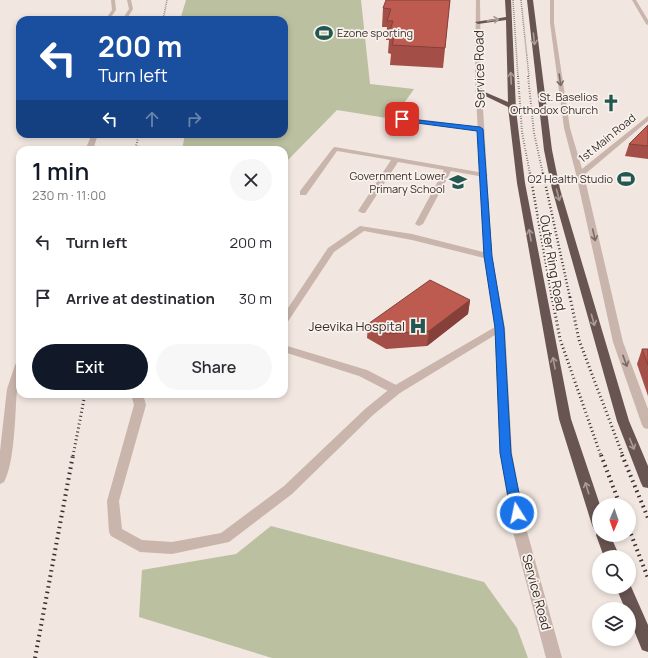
<!DOCTYPE html>
<html lang="en">
<head>
<meta charset="utf-8">
<style>
	body { margin:0; font-family:Manrope,sans-serif; background:#f7f7f7; color:#2b2b33; height:100vh; display:flex; flex-direction:column; font-size:15px; white-space:nowrap }
	* { box-sizing:border-box; margin:0 }
	p { font-size:13px; color:#7c7c81 }
	.icon { flex:none; width:22px; height:22px; fill:none; stroke:currentColor; stroke-width:2; stroke-linecap:round; stroke-linejoin:round }
	.map { position:relative; flex:1; overflow:hidden }
	.details { position:absolute; left:16px; top:146px; width:272px; height:252px; display:flex; flex-direction:column; background:#fff; border-radius:12px; box-shadow:0 2px 6px #0003 }
	.details>* { flex:none }
	.top-card { position:absolute; left:16px; top:16px; width:272px; height:122px; border-radius:12px; box-shadow:0 2px 6px #0003; background:#1a4fa0; color:#fff; overflow:hidden }
	.needle { width:26px; rotate:182deg }
	.controls { position:absolute; left:592px; top:498px; display:grid; gap:8px }
	.controls a { display:grid; place-items:center; width:44px; height:44px; border-radius:50%; background:#fff; box-shadow:0 2px 6px #0003; font-size:20px }
	.pin { position:absolute; display:grid; place-items:center; width:34px; height:34px; color:#fff; margin:-17px; border-radius:8px; box-shadow:0 2px 6px #0006 }
	.me { position:absolute; width:44px; margin:-22px; rotate:350deg; stroke-linejoin:round; filter:drop-shadow(0 0 3px #0008) }
	.turn { display:flex; align-items:center; gap:14px; height:84px; padding:0 16px; font-size:18px }
	.turn .icon { width:52px; height:52px; stroke-width:2.5 }
	.turn b { display:block; font-size:28px; line-height:34px }
	.lanes { display:flex; align-items:center; height:38px; padding:0 16px; background:#0003; justify-content:center; gap:20px; direction:ltr }
	.lanes .off { opacity:.35 }
	.round { display:grid; place-items:center; flex:none; width:42px; height:42px; border-radius:21px; background:#f7f7f7 }
	.summary { display:flex; align-items:center; justify-content:space-between; height:68px; padding:0 16px }
	h1 { font-size:24px; font-weight:600; line-height:30px; color:#111827 }
	.button { display:flex; gap:8px; margin-top:auto; padding:8px 16px }
	.button a { flex:1; height:46px; border-radius:24px; background:#111827; color:#fff; font-size:16px; font-weight:600; line-height:46px; text-align:center }
	.button a+a { background:#f7f7f7; color:#2b2b33 }
	ul { padding:0; list-style:none }
	li { display:flex; align-items:center; gap:12px; height:56px; padding:0 16px }
	li div { flex:1 }
	li b { display:block; font-size:15px }
	li em { font-style:normal }
	.map>svg:first-child { display:block }
</style>
</head>
<body>
<div class="map">
<svg width="648" height="658" viewBox="0 0 648 658">
	<rect width="100%" height="100%" fill="#f1e6e0"/>
	<path fill="#bac0a0" d="M186,0H361L370,84L414,89L393,119L337,110L284,164V150H182L185,134H284V20H180Z
		M271,526L484,582L517,628L528,658H272L139,617L142,570L236,554Z"/>
	<g fill="none" stroke-linecap="round" stroke-linejoin="round">
		<path fill="#c9b5ac" fill-rule="evenodd" d="M402,117L480,127L483,129L480,131L400,120V118Z
			M335,147L484,173L488,175L484,177L451,171L423,224L419,226L415,224L444,170L398,162L365,213H362L358,211L391,160L337,151L306,195H300V191L333,148Z
			M360,226L412,234L491,254L492,256L488,259L412,240L364,231L334,252L287,323L284,324V314L328,248Z
			M284,345L367,370L400,387L402,390L400,393H392L359,376L284,352Z"/>
		<path fill="#c9b5ac" fill-rule="evenodd" d="M111,0H115L116,10L109,20H105L112,10Z
			M127,0H131L133,9L126,20H122L129,9Z
			M476,0H480L481,75L492,256L505,328L512,453L526,528L562,658H546L512,528L500,453L495,335L400,393L373,415L292,494L229,542L172,554L140,552L111,536L109,532L107,501L134,405L131,394H143L146,405L119,501L122,529L142,540L172,542L221,533L284,486L365,409L392,387L495,327L484,256L475,75Z
			M550,0H554V23L570,128L582,169L648,116V121L584,175L623,342L648,409V429L644,428L642,425L613,342L576,174L564,128L550,23Z
			M632,0H636L648,20V25L646,24Z
			M92,134H98L93,150H85Z
			M20,361V381L17,389C15,413 15,462 4,482L0,484V451L7,389L15,365L16,363Z"/>
		<path fill="#685450" fill-rule="evenodd" d="M505,0H511L516,110L525,183L571,419L600,505L599,535H610L620,557H604L596,535L598,531L594,529L592,525L559,419L517,183L508,107L475,91L480,90L508,102L506,20L478,24L475,22L506,17Z
			M527,0H533L552,150L560,189L629,421L648,466V488L643,487L641,483L617,421L552,189L544,150Z
			M629,582L648,625V652L642,650L629,618V609H625L616,587H629Z"/>
		<path stroke="#382d2a" stroke-width="1.5" stroke-dasharray="0.5 1.5" stroke-linecap="butt" d="M513,0L518,77
			M521,0L529,77
			M163,20L167,0"/>
		<path stroke="#382d2a" stroke-width="2" stroke-dasharray="0.5 2" stroke-linecap="butt" d="M518,76L522,132L530,174
			M528,76L534,133L543,174
			M135,150L139,134"/>
		<path stroke="#382d2a" stroke-width="2.5" stroke-dasharray="1 2.5" stroke-linecap="butt" d="M530,173L552,298
			M543,173L570,298"/>
		<path stroke="#382d2a" stroke-width="3" stroke-dasharray="1 3" stroke-linecap="butt" d="M552,297L560,339L601,456
			M570,297L579,340L623,456
			M73,456L85,394"/>
		<path stroke="#382d2a" stroke-width="4" stroke-dasharray="1.5 4" stroke-linecap="butt" d="M601,455L620,505
			M622,455L648,518
			M629,529L648,578
			M35,658L73,455"/>
	</g>
	<path fill="#a34e46" d="M450,0L443,68L390,65L391,54L388,53L389,40H386L387,27H382L383,8Z
		M648,125V159L625,156L629,144Z
		M470,300L468,314L427,346L386,349L367,338L368,324Z
		M642,349H648V396L637,364Z"/>
	<path fill="#854039" d="M470,300L468,314L427,346L429,331Z"/>
	<path fill="#be5b51" stroke="#854039" d="M386,0H450L445,48L392,45L395,34H389L393,21H387L391,9L383,8Z
		M648,125V146L629,144Z
		M430,280L470,300L429,331L387,334L368,324Z
		M642,349H648V365Z"/>
	<defs><path id="oneway-shaft" d="M-6 0H5M1.5-3L5.5 0L1.5 3" fill="none" stroke-width="1.6" stroke-linecap="round" stroke-linejoin="round"/></defs>
	<g stroke="#a99b96">
		<use href="#oneway-shaft" transform="translate(493 20) rotate(-9)"/>
		<use href="#oneway-shaft" transform="translate(534 39) rotate(84)"/>
		<use href="#oneway-shaft" transform="translate(511 78) rotate(-93)"/>
		<use href="#oneway-shaft" transform="translate(558 195) rotate(75)"/>
		<use href="#oneway-shaft" transform="translate(530 235) rotate(-100)"/>
		<use href="#oneway-shaft" transform="translate(593 320) rotate(74)"/>
		<use href="#oneway-shaft" transform="translate(554 363) rotate(-101)"/>
		<use href="#oneway-shaft" transform="translate(632 444) rotate(68)"/>
		<use href="#oneway-shaft" transform="translate(587 488) rotate(-107)"/>
	</g>
	<g stroke="#796a64">
		<use href="#oneway-shaft" transform="translate(560 80) rotate(82)"/>
		<use href="#oneway-shaft" transform="translate(594 235) rotate(77)"/>
		<use href="#oneway-shaft" transform="translate(625 361) rotate(70)"/>
	</g>
	<path fill="#1a73e8" stroke="#114b97" d="M400,118L480,127L483,129L492,256L504,328L511,453L523,513L521,517L517,518L513,517L511,513L500,453L495,328L484,256L477,131L402,121H400Z"/>
	<defs>
		<g id="stadium-bare" transform="scale(1.38)"><path d="M0-5a6.5 5 0 1 0 0 10a6.5 5 0 1 0 0-10ZM-3.5-1.8h7v3.6h-7Z" fill="#235752" stroke="#f9f1ec" stroke-width="2.5" paint-order="stroke"/></g>
		<g id="church-bare" transform="scale(1.38)"><path d="M-1.2-6h2.4v3.5h3.3v2.4h-3.3V6h-2.4V-.1h-3.3v-2.4h3.3Z" fill="#235752" stroke="#f9f1ec" stroke-width="2.5" paint-order="stroke"/></g>
		<g id="school-bare" transform="scale(1.38)"><path d="M0-5L7-2L0 1L-7-2ZM-4 1L0 2.5L4 1V4Q0 6-4 4Z" fill="#235752" stroke="#f9f1ec" stroke-width="2.5" paint-order="stroke"/></g>
		<g id="hospital-bare" transform="scale(1.38)"><path d="M-5-5h3v3.5h4V-5h3V5h-3V1.5h-4V5h-3Z" fill="#235752" stroke="#f9f1ec" stroke-width="2.5" paint-order="stroke"/></g>
	</defs>
	<g fill-rule="evenodd">
		<use href="#stadium-bare" x="324" y="33"/>
		<use href="#church-bare" x="611" y="103"/>
		<use href="#stadium-bare" x="626" y="179"/>
		<use href="#school-bare" x="458" y="182"/>
		<use href="#hospital-bare" x="418" y="326"/>
	</g>
	<g text-anchor="middle" stroke-width="3.5" stroke-linejoin="round" paint-order="stroke">
		<g font-size="11" fill="#382d2a" stroke="#f9f1ec" text-anchor="end">
			<text x="337" y="37" text-anchor="start">Ezone sporting</text>
			<text x="598" y="101">St. Baselios<tspan x="598" dy="13">Orthodox Church</tspan></text>
			<text x="445" y="180">Government Lower<tspan x="445" dy="13">Primary School</tspan></text>
			<text x="613" y="183">O2 Health Studio</text>
		</g>
		<g font-size="11" fill="#382d2a" stroke="#f9f1ec">
			<text transform="translate(607 138) rotate(-39)" y="4">1st Main Road</text>
		</g>
		<g font-size="13" fill="#382d2a" stroke="#f9f1ec">
			<text transform="translate(479 69) rotate(-91)" y="5">Service Road</text>
			<text transform="translate(553 263) rotate(80)" y="5">Outer Ring Road</text>
			<text transform="translate(537 592) rotate(75)" y="5">Service Road</text>
		</g>
		<g font-size="13" fill="#382d2a" stroke="#f9f1ec" text-anchor="end">
			<text x="405" y="331">Jeevika Hospital</text>
		</g>
	</g>
</svg>
<div class="controls">
<a><svg class="needle" viewBox="-14 -14 28 28"><path d="M0-13l5 13h-10z" fill="#e53935"/><path d="M0 13l5-13h-10z" fill="#7c7c81"/></svg></a>
<a><svg class="icon" aria-label="search" viewBox="0 0 24 24"><circle cx="10" cy="10" r="6"/><path d="M15 15l6 6"/></svg></a>
<a><svg class="icon" aria-label="layers" viewBox="0 0 24 24"><path d="M12 4l9 5-9 5-9-5zM3 14l9 5 9-5"/></svg></a>
</div>
<div class="pin" style="left:402px;top:119px;background:#d93025"><svg class="icon" aria-label="arrive" viewBox="0 0 24 24"><path d="M6 21V4h12l-3 4 3 4H6"/></svg></div>
<svg class="me" style="left:517px;top:513px" viewBox="-20 -20 40 40"><circle r="17" fill="#1a73e8" stroke="#fff" stroke-width="3"/><path d="M0-11L8 9 0 5-8 9z" fill="#fff"/></svg>
<div class="top-card">
<div class="turn"><svg class="icon" aria-label="left" viewBox="0 0 24 24"><path d="M17 20v-9H6M10 6l-5 5 5 5"/></svg><div><b>200 m</b>Turn left</div></div>
<div class="lanes"><svg class="icon" aria-label="left" viewBox="0 0 24 24"><path d="M17 20v-9H6M10 6l-5 5 5 5"/></svg><svg class="icon off" aria-label="ahead" viewBox="0 0 24 24"><path d="M12 20V5M6 11l6-6 6 6"/></svg><svg class="icon off" aria-label="right" viewBox="0 0 24 24"><path d="M7 20v-9h11M14 6l5 5-5 5"/></svg></div>
</div>
<section class="details">
<div class="summary"><div><h1>1 min</h1><p>230 m · 11:00</p></div><a class="round"><svg class="icon" aria-label="close" viewBox="0 0 24 24"><path d="M6 6l12 12M18 6L6 18"/></svg></a></div>
<ul>
<li><svg class="icon" aria-label="left" viewBox="0 0 24 24"><path d="M17 20v-9H6M10 6l-5 5 5 5"/></svg><div><b>Turn left</b></div><em>200 m</em></li>
<li><svg class="icon" aria-label="arrive" viewBox="0 0 24 24"><path d="M6 21V4h12l-3 4 3 4H6"/></svg><div><b>Arrive at destination</b></div><em>30 m</em></li>
</ul>
<div class="button"><a>Exit</a><a>Share</a></div>
</section>
</div>
</body>
</html>
